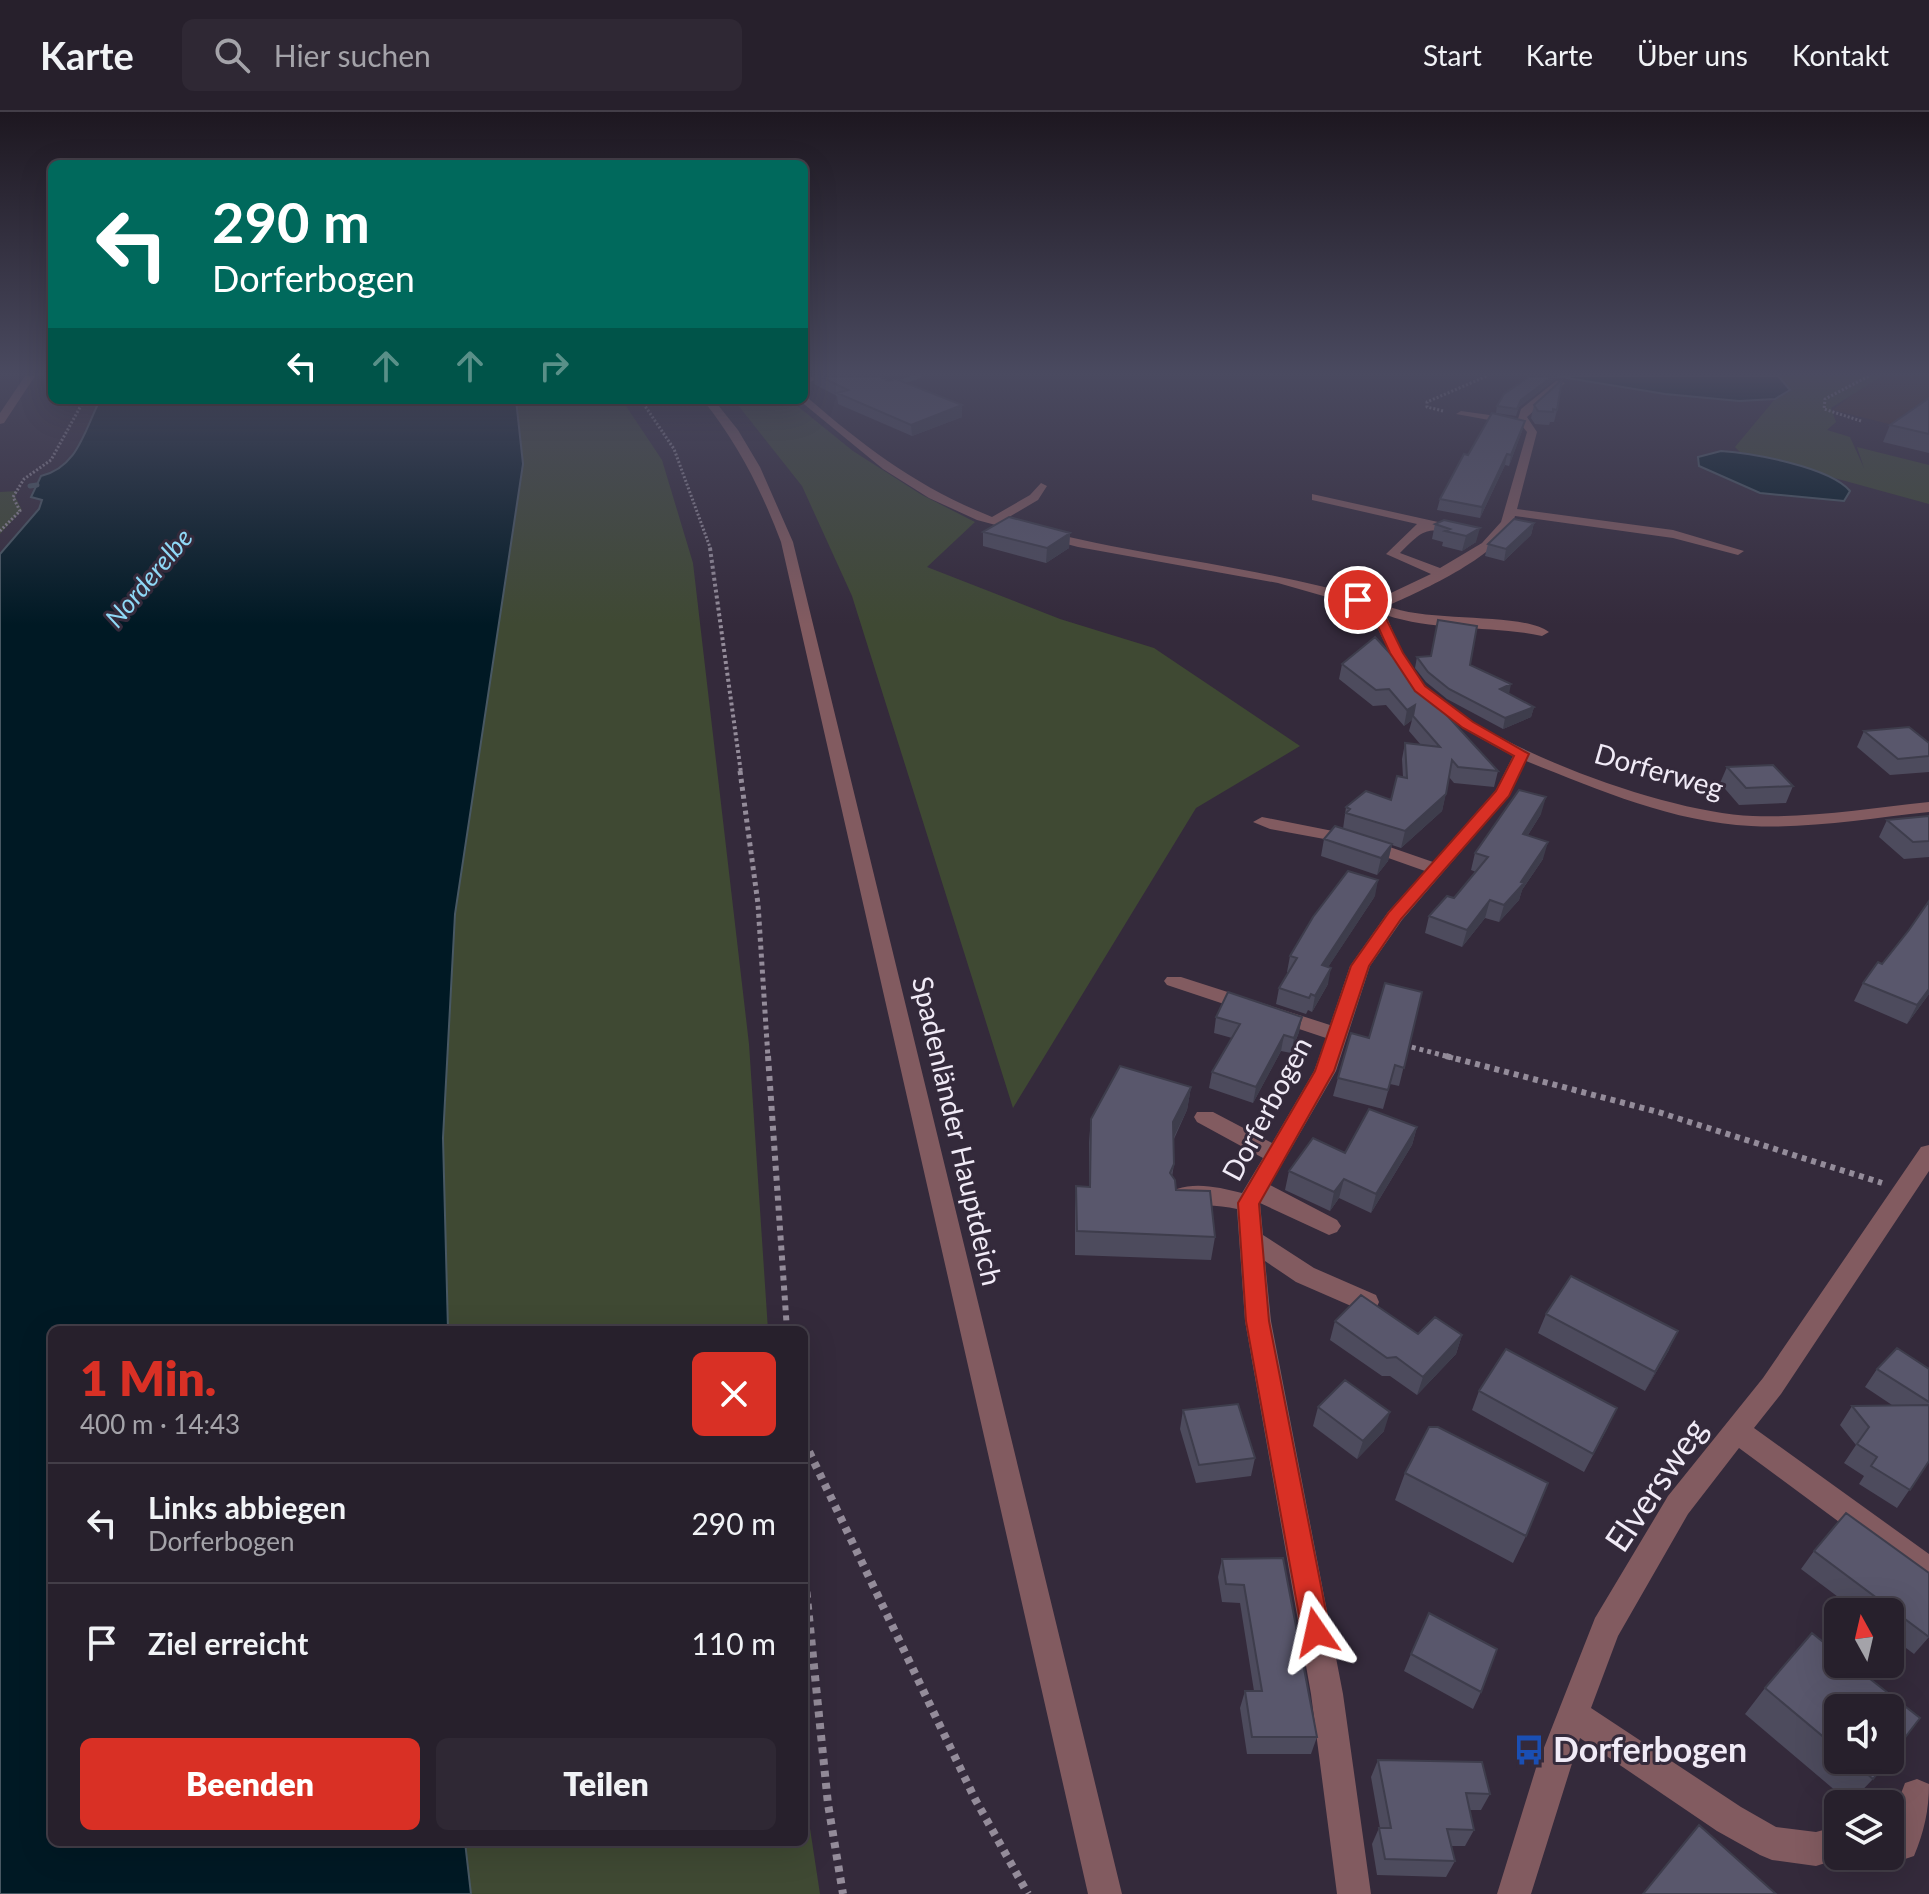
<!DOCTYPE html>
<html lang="de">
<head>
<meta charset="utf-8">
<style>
	body { margin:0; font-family:Lato,sans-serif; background:#2f2834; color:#f1f3f6; height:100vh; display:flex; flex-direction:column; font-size:30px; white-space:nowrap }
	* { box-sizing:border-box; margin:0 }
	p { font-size:26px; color:#a4a3a9 }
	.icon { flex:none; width:44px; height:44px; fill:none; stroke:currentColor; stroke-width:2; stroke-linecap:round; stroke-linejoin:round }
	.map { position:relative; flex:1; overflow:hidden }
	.drawer { position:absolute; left:48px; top:1214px; width:760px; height:520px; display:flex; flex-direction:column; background:#27202c; border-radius:12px; box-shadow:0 8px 32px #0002,0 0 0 2px #433e48 }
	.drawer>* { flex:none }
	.banner { position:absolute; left:48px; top:48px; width:760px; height:244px; border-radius:12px; box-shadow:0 8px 32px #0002,0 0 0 2px #433e48; background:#00695c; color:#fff; overflow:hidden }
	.needle { width:52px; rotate:352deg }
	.buttons { position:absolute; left:1824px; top:1486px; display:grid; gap:16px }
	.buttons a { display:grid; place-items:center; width:80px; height:80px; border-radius:12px; background:#27202c; box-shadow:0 8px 32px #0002,0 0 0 2px #433e48; font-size:40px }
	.pin { position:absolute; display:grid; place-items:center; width:68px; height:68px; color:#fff; margin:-34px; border:4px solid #fff; border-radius:50%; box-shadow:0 2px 8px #0007 }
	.me { position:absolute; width:88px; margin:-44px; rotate:349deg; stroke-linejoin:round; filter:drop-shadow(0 0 6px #0008) }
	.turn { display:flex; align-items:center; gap:28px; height:168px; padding:0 32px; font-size:36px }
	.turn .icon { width:104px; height:104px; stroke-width:2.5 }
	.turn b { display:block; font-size:56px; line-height:68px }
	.lanes { display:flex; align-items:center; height:76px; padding:0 32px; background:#0003; justify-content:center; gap:40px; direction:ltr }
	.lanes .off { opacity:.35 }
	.round { display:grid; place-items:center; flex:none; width:84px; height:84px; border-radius:12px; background:#2f2834 }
	.overview { display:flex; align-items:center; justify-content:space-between; height:136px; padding:0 32px }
	h1 { font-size:48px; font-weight:800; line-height:60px; color:#d93025 }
	.action { display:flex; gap:16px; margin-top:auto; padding:16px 32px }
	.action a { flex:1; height:92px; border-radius:12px; background:#d93025; color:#fff; font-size:32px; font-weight:800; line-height:92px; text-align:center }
	.action a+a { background:#2f2834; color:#f1f3f6 }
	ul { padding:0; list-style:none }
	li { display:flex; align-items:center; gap:24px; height:120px; padding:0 32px; border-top:2px solid #433e48 }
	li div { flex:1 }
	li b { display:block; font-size:30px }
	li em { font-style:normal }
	header { display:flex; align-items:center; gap:48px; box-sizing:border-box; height:112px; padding:0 40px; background:#27202c; border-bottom:2px solid #433e48 }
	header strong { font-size:38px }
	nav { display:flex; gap:44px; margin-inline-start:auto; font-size:28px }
	.search { width:560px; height:72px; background:#2f2834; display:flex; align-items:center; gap:20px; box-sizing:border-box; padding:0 28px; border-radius:12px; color:#a4a3a9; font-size:30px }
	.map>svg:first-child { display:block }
</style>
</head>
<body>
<header>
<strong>Karte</strong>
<div class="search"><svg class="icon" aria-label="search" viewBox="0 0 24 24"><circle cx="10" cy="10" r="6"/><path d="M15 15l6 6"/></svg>Hier suchen</div>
<nav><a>Start</a><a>Karte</a><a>Über uns</a><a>Kontakt</a></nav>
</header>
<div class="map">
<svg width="1929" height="1782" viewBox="0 0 1929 1782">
	<rect width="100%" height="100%" fill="#342a3b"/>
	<path fill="#44302f" d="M1875,264H1929V322L1833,298Z"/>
	<path fill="#3f4933" d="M1778,264H1882L1831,296L1836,310L1827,318L1850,325L1864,356L1857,335L1929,353V392L1740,340L1735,335L1775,287L1790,278Z
		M516,288H622L662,348L693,451L749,932L768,1218H448L443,1026L455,802L523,352Z
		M734,288H790L853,339L922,383L975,410L927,455L1060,507L1154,536L1300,634L1196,696L1013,996L852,484L802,374Z
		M18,379L15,384L22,398L0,422V380Z
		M804,1677L820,1782H471L465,1730H804Z"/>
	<path fill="#001924" stroke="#485863" stroke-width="2" d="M1555,264H1778L1790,278L1775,287L1739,289L1665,282Z
		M100,288H516L523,352L455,802L443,1026L448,1218H52V1730H465L471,1782H0V442L39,397L42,388L31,385L41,364C78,355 84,319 100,288Z
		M1721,339C1752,341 1830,355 1850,379L1844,389L1760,381L1699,354L1698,345Z"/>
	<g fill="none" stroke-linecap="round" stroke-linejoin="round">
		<path stroke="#485863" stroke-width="5" d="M892,273L919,264
			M30,374L37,373"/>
		<path stroke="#948c9a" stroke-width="3" stroke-dasharray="2 2" stroke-linecap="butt" d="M641,288L674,337L711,438
			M1443,299L1427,295V290L1487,264
			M1861,309L1824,297L1825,287L1869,264
			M0,419L20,399L13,385L24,367L51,348L84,288"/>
		<path stroke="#948c9a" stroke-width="4" stroke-dasharray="3 3" stroke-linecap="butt" d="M710,436L741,661"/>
		<path stroke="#948c9a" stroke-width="5" stroke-dasharray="4 4" stroke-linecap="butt" d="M740,659L758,792L768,946
			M1404,933L1453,946"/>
		<path stroke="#948c9a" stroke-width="6" stroke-dasharray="5 5" stroke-linecap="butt" d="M768,944L787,1218
			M1446,944L1658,1000L1882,1071"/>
		<path stroke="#948c9a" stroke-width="8" stroke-dasharray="6 6" stroke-linecap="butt" d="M804,1329L975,1687L1028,1782
			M804,1456L828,1692L843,1782"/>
		<path fill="#825b60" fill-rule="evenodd" d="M25,264H35L4,311L0,312V301Z
			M827,264L825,266L804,271V265Z
			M1556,269L1565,271L1527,305L1537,320L1517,397L1673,418L1744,439L1738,443L1673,426L1515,404C1505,442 1421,479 1387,494C1428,511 1523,500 1549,520L1542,524C1491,513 1436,520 1386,503C1396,527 1406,553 1424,572C1484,635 1666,701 1753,704C1812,706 1871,696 1929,690V700C1870,706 1810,717 1751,714C1672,710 1599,678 1526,649L1509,684L1402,808L1370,854L1336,959L1270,1073L1337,1108L1341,1114L1337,1120L1329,1123L1260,1091L1263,1123L1314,1156L1376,1183L1379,1190L1376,1197L1367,1200L1358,1197L1296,1170L1265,1149L1271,1209L1343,1582L1371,1782H1337L1311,1582L1245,1209L1237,1097C1217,1092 1196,1095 1177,1089L1173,1083L1177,1077C1198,1070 1221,1076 1242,1081L1263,1046L1197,1010L1194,1005L1197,1000H1213L1272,1031L1314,959L1326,926L1167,873L1164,869L1167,865H1181L1330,913L1350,854L1388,800L1425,759L1346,731L1270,717L1253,710L1262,705L1358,724L1433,750L1496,678L1513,644C1431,600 1407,584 1369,497L1278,471L1078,435L977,408L929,386L883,357L799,288L808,286C862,333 918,375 985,402L992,405L1030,383L1041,371L1047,374L1038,388L1004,408C1125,445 1253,451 1374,489L1431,462L1386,442L1417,412L1312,388V382L1465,416L1467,419L1461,423C1426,415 1425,416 1400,441L1440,456L1482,431L1501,410L1527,320L1522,314L1456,302L1461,299L1518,307L1521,297Z
			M703,288H714L738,318L760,355L793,430L1122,1782H1088L781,430C761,377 738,332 703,288Z
			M1929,1033V1059L1781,1282L1754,1316L1929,1442V1473L1919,1469L1739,1336L1688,1402L1618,1524L1591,1596L1741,1695L1776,1715L1816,1720L1838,1714V1744H1847L1816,1754L1772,1748L1760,1743L1717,1719L1580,1626L1531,1782H1497L1536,1656L1595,1506L1668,1384L1763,1266L1921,1035Z
			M1917,1667L1929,1672C1929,1698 1924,1720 1914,1744L1890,1752L1877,1744H1890C1890,1718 1895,1696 1905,1671Z"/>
	</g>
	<path fill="#4d4b5d" d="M813,264H878L962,305L912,324L838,292L837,284L814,272Z
		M1530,264H1557V266L1519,295L1516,304L1496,301L1497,294Z
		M1929,286V341L1883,330L1890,313Z
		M1534,293L1557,298L1554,310H1550L1549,313L1535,312L1531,306Z
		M1525,309L1522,319L1509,354L1505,353L1480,406L1437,398L1440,387L1468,343Z
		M1444,408L1476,430L1462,439L1442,434L1443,430L1432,427L1435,412Z
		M1534,411L1531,423L1504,449L1485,444L1488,432Z
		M983,420L1070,421L1069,436L1046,451L983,434Z
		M1375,525L1498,659L1494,675L1454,671L1449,665L1442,699L1401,736L1392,733L1388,749L1377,763L1321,744L1324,727L1343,717L1346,695L1391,688L1403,665L1402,647L1405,631L1421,633L1409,619L1412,608L1404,614L1386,593L1373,594L1339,567L1342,552Z
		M1417,545L1470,553L1509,582L1534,595L1531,605L1503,617L1447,587L1426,570L1415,556Z
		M1864,619L1929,631V660L1890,663L1857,635Z
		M1727,655L1793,674L1786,691L1739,693L1720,671Z
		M1541,702L1528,723L1543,747L1522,778L1519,788L1499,810L1485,806L1462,835L1425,821L1429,804L1454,786L1476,760L1471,758L1475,741Z
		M1929,704V745L1904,747L1879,725L1887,708Z
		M1375,784L1328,855V872L1312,900L1308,898L1306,902L1276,892L1279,876L1288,861L1287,860L1290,844Z
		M1929,789V882L1907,912L1854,889L1863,871L1882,852L1909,818Z
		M1422,880L1399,974L1390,972L1383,997L1333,984L1338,966L1369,926Z
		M1216,905H1302L1299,920L1291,941L1281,939L1253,991L1209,976L1212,960L1232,926L1214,921Z
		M1191,975L1187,998L1174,1027V1052L1172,1065L1176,1078L1215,1125L1211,1148L1075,1143V1098L1076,1074L1089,1075V1030L1091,1007Z
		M1417,1015L1412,1033L1371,1101L1339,1086L1330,1099L1285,1078L1289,1059L1345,1041Z
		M1546,1202L1669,1238L1645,1279L1538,1221Z
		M1335,1209L1418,1222L1462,1223L1456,1242L1417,1283L1390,1264H1382L1330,1228Z
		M1877,1257H1929V1349L1897,1396L1859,1372L1864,1364L1844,1351L1856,1333L1840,1313L1852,1294L1892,1293L1865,1275Z
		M1479,1279L1608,1315L1584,1360L1472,1298Z
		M1318,1295L1384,1319L1357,1347L1313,1314Z
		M1183,1298L1255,1346L1251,1364L1196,1371L1180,1317Z
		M1405,1361L1526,1424L1513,1451L1395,1388Z
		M1814,1439L1929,1525L1914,1542L1890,1524V1500H1858L1801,1457Z
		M1283,1446L1317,1625L1311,1642H1247L1240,1596L1245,1579H1254L1240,1491L1222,1490L1218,1465L1222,1447Z
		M1411,1542L1481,1580L1473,1597L1404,1559Z
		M1765,1576L1838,1596V1648H1888L1873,1667L1850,1691L1745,1602Z
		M1378,1648L1490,1682L1481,1698H1469L1474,1718L1465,1734H1451L1455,1749L1446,1765L1377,1763L1372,1732L1379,1716H1380L1371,1665Z"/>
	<path fill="#3e3d4c" d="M1553,264H1557V266L1519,295L1516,304L1521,288Z
		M962,293V305L912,324L911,313Z
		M1525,309L1522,319L1509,354L1511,343Z
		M1507,342L1505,353L1480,406L1482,395Z
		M1534,411L1531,423L1504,449L1506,437Z
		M1480,416L1476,430L1462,439L1466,424Z
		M1070,421L1069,436L1046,451L1047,436Z
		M1511,572L1509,582L1500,577Z
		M1415,593L1412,608L1404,614L1407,598Z
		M1534,595L1531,605L1503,617L1505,606Z
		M1446,682L1442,699L1401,736L1405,719Z
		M1546,685L1541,702L1518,739L1523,722Z
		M1548,730L1543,747L1522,778L1519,788L1499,810L1504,793Z
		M1392,732L1388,749L1377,763L1381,746Z
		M1378,768L1375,784L1319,869L1322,853Z
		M1490,788L1485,806L1462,835L1467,818Z
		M1331,856L1328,872L1312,900L1315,884Z
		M1929,877V882L1907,912L1917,893Z
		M1302,905L1299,920L1291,941L1294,926Z
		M1284,923L1281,939L1253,991L1256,975Z
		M1191,975L1187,998L1170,1033L1173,1010Z
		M1417,1015L1412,1033L1371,1101L1376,1082Z
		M1344,1067L1339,1086L1330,1099L1334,1080Z
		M1678,1219L1669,1238L1645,1279L1655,1260Z
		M1462,1223L1456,1242L1417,1283L1423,1265Z
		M1390,1300L1384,1319L1357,1347L1363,1329Z"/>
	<path fill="#59576c" stroke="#3e3d4c" stroke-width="2" d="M819,264H878L889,269L896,267L962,293L911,313L837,281L848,278Z
		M1530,264H1553L1521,288L1517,297L1497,294L1504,282Z
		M1562,268L1557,298L1553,297V300L1538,299L1534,293Z
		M1929,286V322L1890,313Z
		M1492,301L1525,309L1511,343L1507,342L1482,395L1440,387L1464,342L1468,343Z
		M1009,405L1070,421L1047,436L983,420Z
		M1514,407L1534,411L1506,437L1488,432Z
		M1444,408L1480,416L1466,424L1445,419L1450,417L1435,412Z
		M1438,508L1477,514L1470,553L1511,572L1500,577L1534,595L1505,606L1449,577L1428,560L1417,545L1431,544Z
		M1375,525L1498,659L1458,655L1452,648L1446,682L1405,719L1346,701L1350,697L1346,695L1366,679L1391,688L1397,664L1407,666L1405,631L1440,635L1413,604L1415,593L1407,598L1389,577L1376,578L1342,552Z
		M1909,615L1929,631V644L1898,647L1864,619Z
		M1773,653L1793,674L1746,676L1727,655Z
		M1519,678L1546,685L1523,722L1548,730L1521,770L1524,771L1504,793L1490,788L1467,818L1429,804L1447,784L1454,786L1488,745L1475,741Z
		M1929,704V729L1913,730L1887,708Z
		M1335,714L1392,732L1381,746L1324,727Z
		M1348,759L1378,768L1322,853L1331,856L1315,884L1311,882L1309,886L1279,876L1297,846L1290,844L1313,805Z
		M1929,789V877L1917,893L1863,871L1878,850L1882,852L1909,818Z
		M1385,871L1422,880L1404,956L1395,953L1388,978L1338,966L1351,921L1369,926Z
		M1228,880L1302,905L1294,926L1284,923L1256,975L1212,960L1240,912L1216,905Z
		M1120,954L1191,975L1173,1010L1174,1052L1170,1061L1175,1068L1176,1078L1210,1079L1215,1125L1077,1119L1076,1074L1090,1075L1091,1007Z
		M1369,997L1417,1015L1376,1082L1344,1067L1334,1080L1289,1059L1313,1026L1345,1041Z
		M1571,1164L1678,1219L1655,1260L1546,1202Z
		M1361,1183L1418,1222L1435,1205L1462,1223L1423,1265L1396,1245L1387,1246L1335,1209Z
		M1897,1236L1929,1257V1290L1877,1257Z
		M1506,1237L1617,1296L1593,1342L1479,1279Z
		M1345,1268L1390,1300L1363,1329L1318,1295Z
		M1238,1292L1255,1346L1199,1353L1183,1298Z
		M1929,1293V1349L1910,1378L1871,1354L1877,1345L1857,1332L1869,1315L1852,1294Z
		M1429,1315H1438L1548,1371L1526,1424L1405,1361Z
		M1846,1401L1929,1461V1525L1814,1439Z
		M1283,1446L1317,1625H1252L1245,1579H1262L1244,1473L1226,1472L1222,1447Z
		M1429,1501L1497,1537L1481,1580L1411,1542Z
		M1812,1521L1838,1542V1552H1851L1920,1606L1890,1645V1596H1838V1637L1765,1576Z
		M1378,1648L1482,1650L1490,1682L1466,1681L1474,1718L1447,1717L1455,1749L1385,1747L1379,1716H1391Z
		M1851,1648H1888L1873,1667Z
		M1699,1713L1776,1782H1643Z"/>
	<linearGradient id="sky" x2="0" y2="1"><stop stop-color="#1d1720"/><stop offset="0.51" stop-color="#4a4a60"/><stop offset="1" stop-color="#4a4a60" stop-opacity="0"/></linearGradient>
	<rect width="1929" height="513" fill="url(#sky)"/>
	<path fill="#d93025" stroke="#8d1f18" stroke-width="2" d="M1358,485L1379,492L1403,541L1425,574L1473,610L1529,642L1509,684L1401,807L1369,854L1334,959L1259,1092L1269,1209L1330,1520L1326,1529L1316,1533L1306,1529L1302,1520L1246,1209L1238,1091L1315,959L1351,854L1389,800L1496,679L1514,644L1463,616L1415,579L1390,541L1370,497L1352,488Z"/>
	<defs>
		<g id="bus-bare" transform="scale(2.4)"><path d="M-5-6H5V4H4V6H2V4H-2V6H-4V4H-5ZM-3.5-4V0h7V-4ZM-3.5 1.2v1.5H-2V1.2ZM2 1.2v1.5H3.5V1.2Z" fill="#1a4fb4" stroke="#342a3b" stroke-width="2.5" paint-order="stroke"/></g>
	</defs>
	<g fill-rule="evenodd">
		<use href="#bus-bare" x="1529" y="1638"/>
	</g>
	<g text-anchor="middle" stroke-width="6" stroke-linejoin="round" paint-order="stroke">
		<g font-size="26" font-style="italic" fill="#8fd8f6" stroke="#342a3b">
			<text transform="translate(149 466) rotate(-50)" y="9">Norderelbe</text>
		</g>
		<g font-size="28" fill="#f0eaf6" stroke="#342a3b">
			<text transform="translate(1659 659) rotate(16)" y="10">Dorferweg</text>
			<text transform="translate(1267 997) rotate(-62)" y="10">Dorferbogen</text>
			<text transform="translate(957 1019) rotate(77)" y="10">Spadenländer Hauptdeich</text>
		</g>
		<g font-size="34" fill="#f0eaf6" stroke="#342a3b">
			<text transform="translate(1656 1373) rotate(-56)" y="12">Elversweg</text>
		</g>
		<g font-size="34" font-weight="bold" fill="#f0eaf6" stroke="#342a3b" text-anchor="start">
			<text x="1553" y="1650">Dorferbogen</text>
		</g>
	</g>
</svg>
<div class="buttons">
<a><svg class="needle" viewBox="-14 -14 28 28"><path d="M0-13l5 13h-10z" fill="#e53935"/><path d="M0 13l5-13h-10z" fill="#a4a3a9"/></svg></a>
<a><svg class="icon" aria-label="sound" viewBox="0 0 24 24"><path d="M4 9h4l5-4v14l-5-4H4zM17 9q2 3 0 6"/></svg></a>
<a><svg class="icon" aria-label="layers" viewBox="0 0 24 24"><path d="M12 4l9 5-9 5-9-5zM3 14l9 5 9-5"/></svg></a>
</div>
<div class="pin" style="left:1358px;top:488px;background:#d93025"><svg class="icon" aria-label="arrive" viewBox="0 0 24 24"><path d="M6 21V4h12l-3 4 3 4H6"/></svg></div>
<svg class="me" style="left:1316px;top:1520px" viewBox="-20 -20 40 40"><path d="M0-17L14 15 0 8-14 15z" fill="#d93025" stroke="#fff" stroke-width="4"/></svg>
<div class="banner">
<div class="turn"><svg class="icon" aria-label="left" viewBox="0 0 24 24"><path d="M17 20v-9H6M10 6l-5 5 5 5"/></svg><div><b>290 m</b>Dorferbogen</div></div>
<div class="lanes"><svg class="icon" aria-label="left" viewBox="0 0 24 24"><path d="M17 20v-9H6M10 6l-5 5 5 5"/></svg><svg class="icon off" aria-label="ahead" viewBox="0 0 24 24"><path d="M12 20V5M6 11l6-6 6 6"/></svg><svg class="icon off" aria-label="ahead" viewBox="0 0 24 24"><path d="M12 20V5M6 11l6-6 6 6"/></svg><svg class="icon off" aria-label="right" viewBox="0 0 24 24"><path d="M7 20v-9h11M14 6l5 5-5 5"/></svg></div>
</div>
<section class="drawer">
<div class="overview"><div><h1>1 Min.</h1><p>400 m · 14:43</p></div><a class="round" style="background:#d93025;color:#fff"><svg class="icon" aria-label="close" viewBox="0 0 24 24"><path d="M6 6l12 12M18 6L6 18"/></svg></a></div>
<ul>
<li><svg class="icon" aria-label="left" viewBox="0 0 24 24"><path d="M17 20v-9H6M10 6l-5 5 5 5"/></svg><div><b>Links abbiegen</b><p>Dorferbogen</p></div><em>290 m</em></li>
<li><svg class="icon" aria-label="arrive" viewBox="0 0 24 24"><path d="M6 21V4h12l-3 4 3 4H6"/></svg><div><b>Ziel erreicht</b></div><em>110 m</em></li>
</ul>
<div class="action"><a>Beenden</a><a>Teilen</a></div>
</section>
</div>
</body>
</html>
